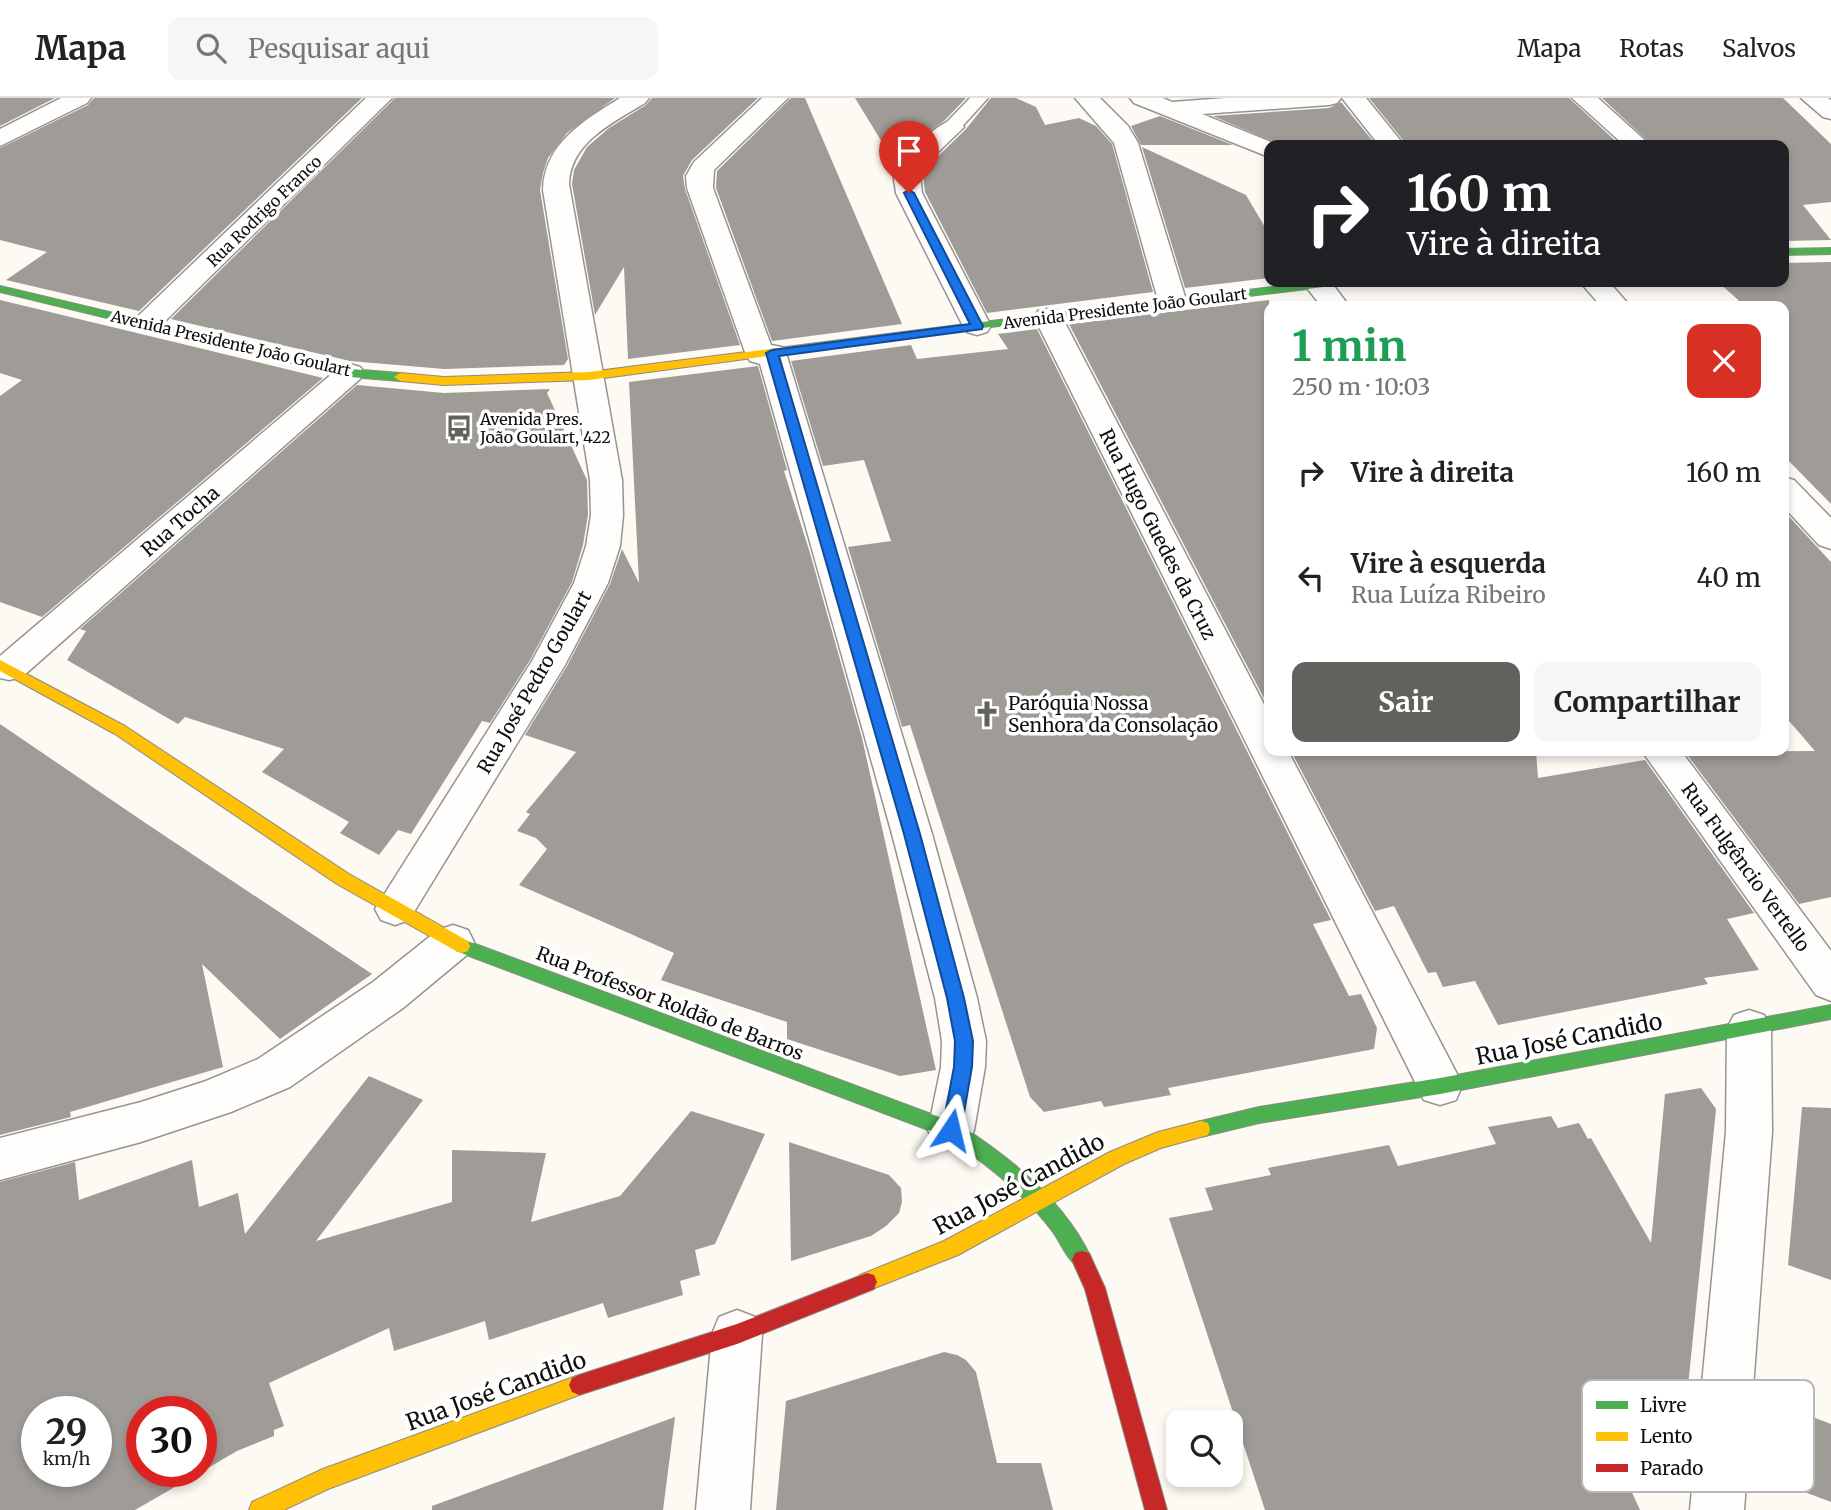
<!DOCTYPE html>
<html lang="pt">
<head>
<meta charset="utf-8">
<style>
	body { margin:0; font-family:Merriweather,serif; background:#f6f6f6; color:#222; height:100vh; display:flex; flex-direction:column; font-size:26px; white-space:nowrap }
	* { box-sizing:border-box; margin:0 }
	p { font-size:23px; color:#767676 }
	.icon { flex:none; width:38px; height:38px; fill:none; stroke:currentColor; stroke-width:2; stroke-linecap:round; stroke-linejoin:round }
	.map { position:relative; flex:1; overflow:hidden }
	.drawer { position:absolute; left:1264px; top:203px; width:525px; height:455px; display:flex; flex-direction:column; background:#fff; border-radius:14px; box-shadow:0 4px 10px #0003 }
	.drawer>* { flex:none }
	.guide { position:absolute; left:1264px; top:42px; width:525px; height:147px; border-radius:14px; box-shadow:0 4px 10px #0003; background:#202124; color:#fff; overflow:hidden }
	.fabs { position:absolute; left:1166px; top:1312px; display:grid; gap:14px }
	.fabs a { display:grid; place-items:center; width:77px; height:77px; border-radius:14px; background:#fff; box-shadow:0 4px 10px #0003; font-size:35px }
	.speed { position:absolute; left:21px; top:1298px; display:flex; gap:14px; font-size:35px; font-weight:700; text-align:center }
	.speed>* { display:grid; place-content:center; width:91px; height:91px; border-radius:50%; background:#fff; box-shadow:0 4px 10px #0003; line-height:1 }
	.speed small { font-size:18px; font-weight:400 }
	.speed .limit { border:10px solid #d22; background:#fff; color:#111 }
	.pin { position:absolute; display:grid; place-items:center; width:60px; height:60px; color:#fff; margin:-72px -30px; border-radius:50% 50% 50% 0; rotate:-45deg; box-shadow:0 0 7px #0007 }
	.pin .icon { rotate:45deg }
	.me { position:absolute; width:77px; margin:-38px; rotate:10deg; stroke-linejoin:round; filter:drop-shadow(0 0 5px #0008) }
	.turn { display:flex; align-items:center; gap:24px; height:147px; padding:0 28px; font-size:32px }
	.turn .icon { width:91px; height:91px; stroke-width:2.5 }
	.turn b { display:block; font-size:49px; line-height:60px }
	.round { display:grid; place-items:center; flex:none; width:74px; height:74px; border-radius:14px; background:#f6f6f6 }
	.summary { display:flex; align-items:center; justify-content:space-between; height:119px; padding:0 28px }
	h1 { font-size:42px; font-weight:700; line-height:52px; color:#1e9e55 }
	.primary-button { display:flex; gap:14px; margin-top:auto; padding:14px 28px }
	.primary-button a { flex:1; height:80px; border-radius:14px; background:#61615e; color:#fff; font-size:28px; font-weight:700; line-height:80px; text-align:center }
	.primary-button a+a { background:#f6f6f6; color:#222 }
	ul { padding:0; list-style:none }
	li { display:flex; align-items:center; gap:21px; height:105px; padding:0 28px }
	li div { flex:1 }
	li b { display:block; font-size:26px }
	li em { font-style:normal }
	header { display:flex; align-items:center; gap:42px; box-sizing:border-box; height:98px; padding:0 35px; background:#fff; border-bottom:2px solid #e0e0e0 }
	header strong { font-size:33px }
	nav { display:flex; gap:38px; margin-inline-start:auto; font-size:24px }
	.search { width:490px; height:63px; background:#f6f6f6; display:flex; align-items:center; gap:18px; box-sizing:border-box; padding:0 24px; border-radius:14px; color:#767676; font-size:26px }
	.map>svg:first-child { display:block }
</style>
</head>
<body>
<header>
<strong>Mapa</strong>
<div class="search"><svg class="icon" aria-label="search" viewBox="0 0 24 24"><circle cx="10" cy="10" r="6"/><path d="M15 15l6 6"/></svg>Pesquisar aqui</div>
<nav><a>Mapa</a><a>Rotas</a><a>Salvos</a></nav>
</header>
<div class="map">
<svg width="1831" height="1412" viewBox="0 0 1831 1412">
	<rect width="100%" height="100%" fill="#fcfaf2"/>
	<path fill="#9f9c98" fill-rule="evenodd" d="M0,0H55L0,28Z
		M94,0H362L139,213L6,182L47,154L0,142V50L88,7Z
		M395,0H615L567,35L548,60L543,75L540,92L568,261L564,267L444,271L350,263L171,221Z
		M652,0H758L692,62L683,78L685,91L740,247L628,261L624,169L595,217L572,86L574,72L587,49L609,30L646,7Z
		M791,0H805L902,226L772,243L716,90L717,73Z
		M855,0H966L945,22L917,43L896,67Z
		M991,0H1016L1036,9L1045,27L1079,20L1096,28L1112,46L1153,194L987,215L925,94L923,78L929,67L966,31Z
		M1369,0H1569L1620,47H1407Z
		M1602,0H1783L1831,46V104L1803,107L1831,142L1783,143V47H1652Z
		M1341,4L1376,47H1281L1213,18L1329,10Z
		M1160,18L1233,47H1141L1131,28Z
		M1142,49L1246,97L1269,136V180L1185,190Z
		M1831,164V406L1783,357V208H1745L1718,184H1783V165Z
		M0,202L323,280L42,519L0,504V298L22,282L0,275Z
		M1269,202V610L1069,226Z
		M1037,231L1331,822L1313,826L1349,898L1361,896L1377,930L1374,951L1168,990L1171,997L1104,1009L1101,1003L1044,1014L1030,999L910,627L902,629L848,449L891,443L864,362L823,368L791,263L911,247L917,261L1008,251L998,236Z
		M758,268L787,372L784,373L810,455L862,640L936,972L900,978L787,941V924L661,882L674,855L519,787L547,751L536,740L517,733L530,716L526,714L576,654L525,637L567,568L610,486L622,451L639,485L629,284Z
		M357,287L444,295L550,291L547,295L587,382L588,417L583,447L572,484L530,562L490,625L482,623L411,736L398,732L379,757L340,735L349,724L262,674L284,651L185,619L178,626L67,562L86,533L80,531Z
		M1783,412L1831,464V799L1799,806L1685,654L1815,653L1783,616Z
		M0,626L144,724L372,876L280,941L202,866L223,969L70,1014L71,1019L0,1037Z
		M1291,653H1536L1538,680L1645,662L1754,815L1727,821L1759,872L1704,880L1708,886L1498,927L1475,883L1443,889L1436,874L1428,875L1394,808L1375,813Z
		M369,978L423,1002L316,1143L452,1104V1052L546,1055L531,1124L620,1098L691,1013L765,1036L715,1146L695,1152L700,1177L680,1183L683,1197L608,1220L603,1205L489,1242L485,1223L394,1253L389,1230L269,1285L284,1328L274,1332V1338L237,1353L201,1374V1314H142V1374H201L135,1412H0V1084L75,1064L79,1102L192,1062L199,1109L238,1095L245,1136ZM37,1314H96V1374H37Z
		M1701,990L1716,1011L1686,1308L1623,1320L1646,1370L1623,1375L1640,1412H1265L1169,1120L1213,1112L1205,1090L1271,1077L1268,1070L1389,1047L1398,1068L1496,1046L1488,1029L1551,1018L1558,1030L1579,1025L1588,1041L1591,1040L1651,1145L1665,996Z
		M1802,1009L1831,1010V1182L1788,1167Z
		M789,1044L889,1077L901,1090L902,1104L899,1115L886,1128L871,1138L791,1163Z
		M944,1254L957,1257L966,1262L976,1274L997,1365H1041L1053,1412H776L786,1303Z
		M1776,1305L1831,1326V1404L1770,1381Z
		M675,1319L663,1412H432V1408Z"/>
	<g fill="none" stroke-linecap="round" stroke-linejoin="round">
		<g stroke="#959491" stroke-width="3">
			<path id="lane" d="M970,0H988L958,33H946L943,29L946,25Z"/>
		</g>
		<g stroke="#959491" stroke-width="3">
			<path id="street" d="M61,0H91L87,5L0,48V31Z
				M366,0H392L157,231L147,233L137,231L133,225L137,219Z
				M620,0H649L645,5C614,24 570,44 569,86L622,382L623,417L620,448L608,485L565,567L409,822L395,827L381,822L375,811L532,563L574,485L586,448L591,417L590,382L543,92C544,45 585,22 620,0Z
				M762,0H788L714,72L713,90L771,247L782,249L786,255L932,736L977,900L986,943L985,969L974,1032L967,1046L951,1052L935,1046L928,1032L941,969L942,943L935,900L892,736L760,266L750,263L746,257L687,90L686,78L694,64Z
				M1075,0H1100L1128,28L1138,45L1186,202L1182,208L1172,210L1162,208L1158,202L1114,45Z
				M1130,0H1163L1172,4L1225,0H1341L1337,5L1329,7L1202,16L1278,47H1269V59L1134,5Z
				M1342,0H1366L1404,47H1379Z
				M1572,0H1598L1650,47H1624Z
				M1801,0H1828L1831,2V21L1823,19Z
				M952,22L961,24L964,29L927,65L920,77L922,95L991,228L987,234L977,237L967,234L963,228L896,95C896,90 893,82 894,77C898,61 937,26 952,22Z
				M1306,184H1331L1349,208H1321L1304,186Z
				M1580,184H1609L1630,208H1601Z
				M1048,211L1058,213L1062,219L1269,616V653H1288L1456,974L1462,988L1456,1002L1440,1007L1424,1002L1034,219L1038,213Z
				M350,266L360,269L365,275L360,281L22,579L9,582L0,580V558L340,269Z
				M1783,379L1794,382L1831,420V451L1819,447L1783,408Z
				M1642,653H1681L1831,853V903L1816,897Z
				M453,827L468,832L474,844L468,856L403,910L290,989L231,1014L141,1044L0,1082V1040L141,1004L206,983L258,961L373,884L438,832Z
				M1749,912L1764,917L1771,930L1772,1034L1744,1412H1690L1726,1034L1727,930L1734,917Z
				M737,1212L755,1219L762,1236L750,1412H696L712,1236L719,1219Z"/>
		</g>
		<g stroke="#8c8b87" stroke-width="2">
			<path id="fast" d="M1831,150V156L1783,157V151Z
				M1314,184H1346L1340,187L974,231L968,228L974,225Z
				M0,188L350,271L400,275L406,279L400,283L350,279L0,194Z
				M462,841L958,1026C1010,1059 1066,1104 1092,1162L1089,1169L1082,1171C1069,1166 1061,1145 1053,1134C1024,1095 985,1064 944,1038L456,853L454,848L456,843Z
				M1831,907V921L1440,996L1259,1025L1201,1039L1194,1037L1192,1031L1194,1025L1201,1023L1259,1009L1440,980Z"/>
		</g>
		<g stroke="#8c8b87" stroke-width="2">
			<path id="slow" d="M974,225L980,228L978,230L589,282L444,287L400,283L394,279L400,275L444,279L589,274Z
				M0,562L125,628L349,776L468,843L470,848L468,853L462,855L456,853L337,786L115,636L0,573Z
				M1201,1023L1208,1025L1210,1031L1208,1037L1161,1050L1124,1066L958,1157L867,1193L860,1191L857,1184L860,1177L944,1143L1110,1054L1158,1034Z
				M579,1277L586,1280L589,1287L586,1294L579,1297L328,1391L284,1412H249L252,1404L323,1371Z"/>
		</g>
		<g stroke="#8c8b87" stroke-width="2">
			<path id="jam" d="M1082,1153L1089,1155L1105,1190L1167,1412H1145L1085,1191L1072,1162L1075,1155Z
				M867,1175L874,1177L877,1184L874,1191L737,1246L579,1297L572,1294L569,1287L572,1280L579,1277L737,1226Z"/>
		</g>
		<use href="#lane" fill="#fffefd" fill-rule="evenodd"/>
		<use href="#street" fill="#fffefd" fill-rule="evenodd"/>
		<use href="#fast" fill="#4caf50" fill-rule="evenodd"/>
		<use href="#slow" fill="#ffc107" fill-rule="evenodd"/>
		<use href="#jam" fill="#c62828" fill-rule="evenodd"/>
	</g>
	<path fill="#1a73e8" stroke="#114b97" stroke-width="2" d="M909,92L914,95L983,228L982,231L779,258L920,736L964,900L973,943L972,969L961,1032L958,1038L951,1040L944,1038L942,1032L954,969L955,943L947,900L904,736L766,255L772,252L970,226L904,95Z"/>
	<defs>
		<g id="bus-bare" transform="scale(2.1)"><path d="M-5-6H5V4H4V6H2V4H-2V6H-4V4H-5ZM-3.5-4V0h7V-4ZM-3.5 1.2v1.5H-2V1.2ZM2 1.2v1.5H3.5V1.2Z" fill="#61615e" stroke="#fff" stroke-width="2.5" paint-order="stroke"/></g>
		<g id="church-bare" transform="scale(2.1)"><path d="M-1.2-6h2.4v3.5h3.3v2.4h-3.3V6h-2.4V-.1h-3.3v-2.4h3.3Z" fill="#61615e" stroke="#fff" stroke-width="2.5" paint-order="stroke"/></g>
	</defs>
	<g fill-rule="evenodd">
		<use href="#bus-bare" x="459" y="330"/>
		<use href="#church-bare" x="987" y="616"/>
	</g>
	<g text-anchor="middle" stroke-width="7" stroke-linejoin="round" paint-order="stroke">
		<g font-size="16" fill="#0e0e0e" stroke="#fff">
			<text transform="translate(264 113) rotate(-44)" y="6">Rua Rodrigo Franco</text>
			<text transform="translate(1125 210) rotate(-7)" y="6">Avenida Presidente João Goulart</text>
			<text transform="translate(231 245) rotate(13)" y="6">Avenida Presidente João Goulart</text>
		</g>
		<g font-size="16" fill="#0e0e0e" stroke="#fff" text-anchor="start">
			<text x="480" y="327">Avenida Pres.<tspan x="480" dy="18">João Goulart, 422</tspan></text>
		</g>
		<g font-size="19" fill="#0e0e0e" stroke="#fff">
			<text transform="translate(180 423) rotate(-41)" y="7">Rua Tocha</text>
			<text transform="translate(1158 436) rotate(63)" y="7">Rua Hugo Guedes da Cruz</text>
			<text transform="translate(534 584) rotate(-60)" y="7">Rua José Pedro Goulart</text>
			<text transform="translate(1746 769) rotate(54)" y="7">Rua Fulgêncio Vertello</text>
			<text transform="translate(670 905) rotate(21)" y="7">Rua Professor Roldão de Barros</text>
		</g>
		<g font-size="19" fill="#0e0e0e" stroke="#fff" text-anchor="start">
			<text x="1008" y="612">Paróquia Nossa<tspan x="1008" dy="22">Senhora da Consolação</tspan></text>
		</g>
		<g font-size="23" fill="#0e0e0e" stroke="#fff">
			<text transform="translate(1569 941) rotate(-11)" y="8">Rua José Candido</text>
			<text transform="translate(1019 1086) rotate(-28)" y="8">Rua José Candido</text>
			<text transform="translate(496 1293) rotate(-20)" y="8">Rua José Candido</text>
		</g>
	</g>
	<rect x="1582" y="1282" width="232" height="112" rx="10" fill="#fff" stroke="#b7b7b7" stroke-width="2"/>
	<rect x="1596" y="1303" width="32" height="8" fill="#4caf50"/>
	<rect x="1596" y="1334" width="32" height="9" fill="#ffc107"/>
	<rect x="1596" y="1366" width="32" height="8" fill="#c62828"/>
	<g font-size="19" fill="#0e0e0e">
		<text x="1640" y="1314">Livre</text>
		<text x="1640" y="1345">Lento</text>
		<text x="1640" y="1377">Parado</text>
	</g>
</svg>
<div class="fabs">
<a><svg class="icon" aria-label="search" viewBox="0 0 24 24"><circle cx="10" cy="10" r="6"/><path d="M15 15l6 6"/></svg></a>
</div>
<div class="speed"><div>29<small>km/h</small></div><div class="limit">30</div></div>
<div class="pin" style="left:909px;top:95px;background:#d93025"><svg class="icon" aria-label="arrive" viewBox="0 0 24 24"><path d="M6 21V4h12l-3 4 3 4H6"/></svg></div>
<svg class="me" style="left:951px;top:1032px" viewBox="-20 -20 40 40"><path d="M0-17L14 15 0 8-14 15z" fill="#1a73e8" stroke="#fff" stroke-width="4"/></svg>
<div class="guide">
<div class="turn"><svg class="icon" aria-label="right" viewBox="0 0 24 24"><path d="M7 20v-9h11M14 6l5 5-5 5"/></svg><div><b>160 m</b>Vire à direita</div></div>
</div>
<section class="drawer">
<div class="summary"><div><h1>1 min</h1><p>250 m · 10:03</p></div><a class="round" style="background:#d93025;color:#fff"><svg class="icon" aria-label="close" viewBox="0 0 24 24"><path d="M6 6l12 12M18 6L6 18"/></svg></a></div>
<ul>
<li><svg class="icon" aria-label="right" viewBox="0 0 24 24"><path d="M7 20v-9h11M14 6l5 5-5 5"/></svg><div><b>Vire à direita</b></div><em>160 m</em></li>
<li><svg class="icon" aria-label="left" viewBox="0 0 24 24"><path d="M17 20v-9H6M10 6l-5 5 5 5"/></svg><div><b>Vire à esquerda</b><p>Rua Luíza Ribeiro</p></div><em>40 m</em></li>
</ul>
<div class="primary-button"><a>Sair</a><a>Compartilhar</a></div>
</section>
</div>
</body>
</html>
